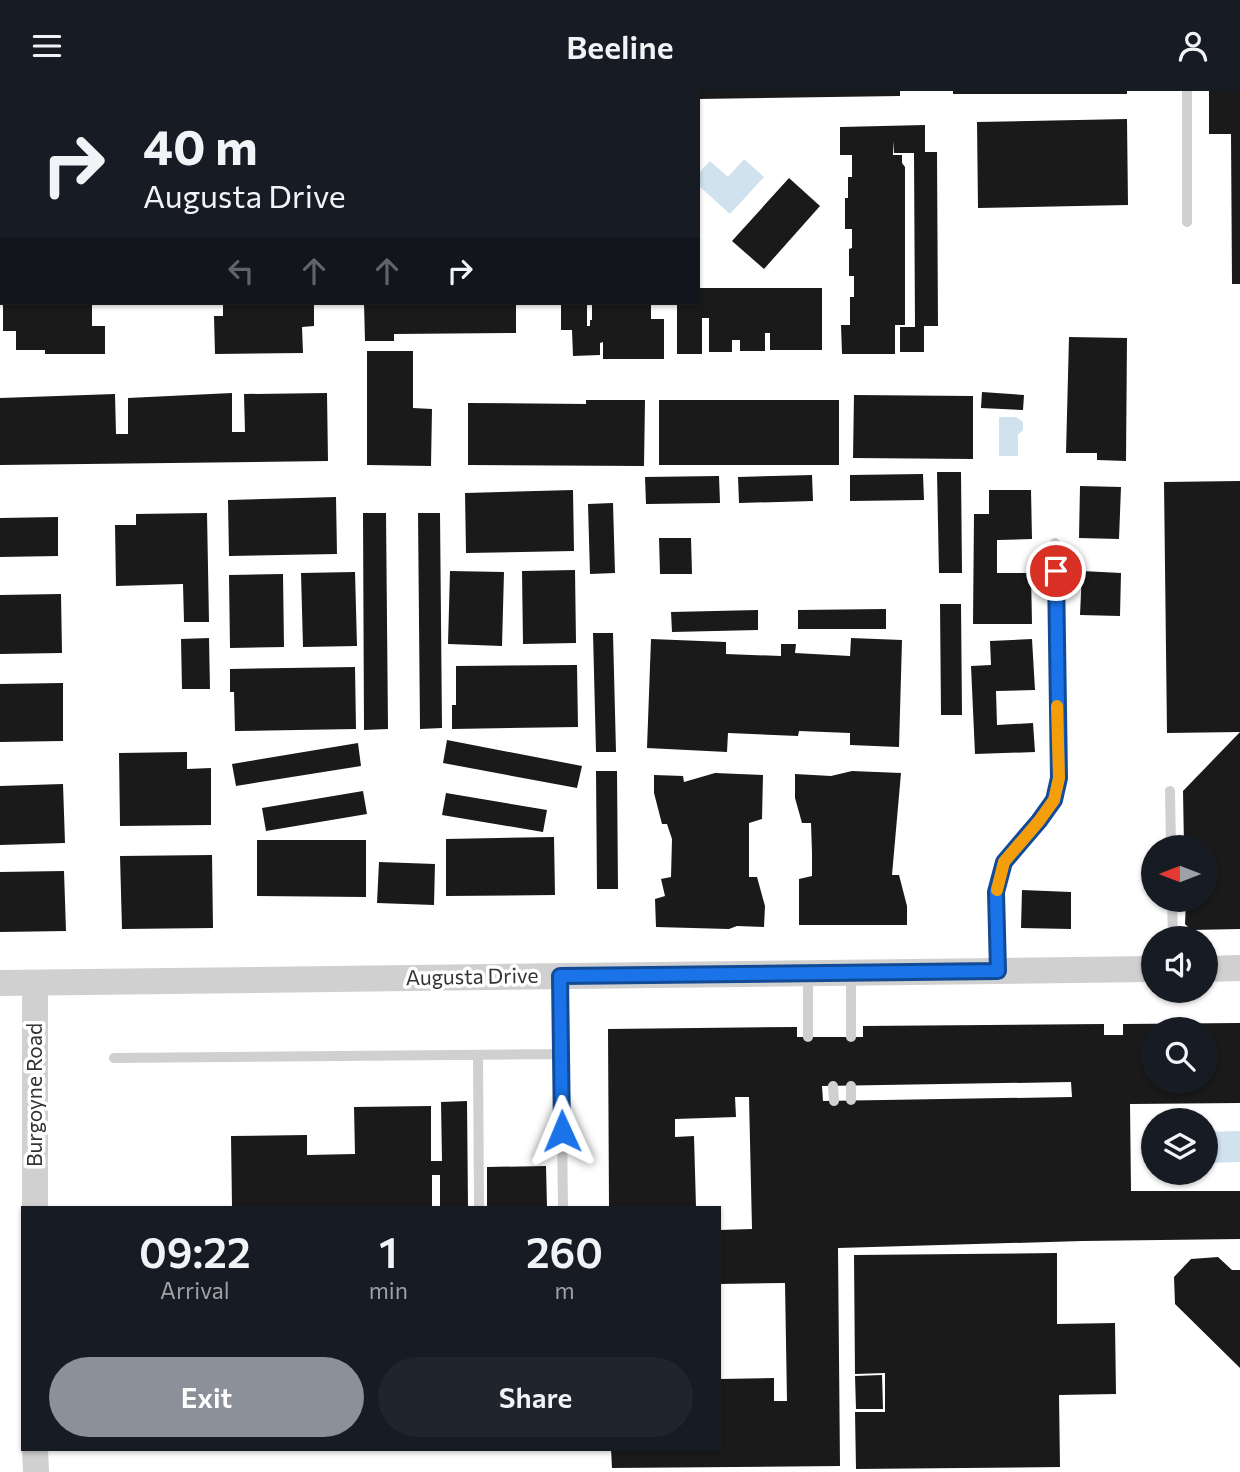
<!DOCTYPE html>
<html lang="en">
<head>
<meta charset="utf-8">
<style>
	body { margin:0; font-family:Commissioner,sans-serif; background:#20242c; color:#f1f3f6; height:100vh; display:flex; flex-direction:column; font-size:26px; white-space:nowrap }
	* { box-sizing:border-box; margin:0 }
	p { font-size:23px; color:#9ea1a6 }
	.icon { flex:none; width:38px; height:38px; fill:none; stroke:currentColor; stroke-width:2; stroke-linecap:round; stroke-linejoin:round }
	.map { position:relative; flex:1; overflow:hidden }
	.side { position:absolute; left:21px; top:1115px; width:700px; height:245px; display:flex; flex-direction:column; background:#171b24; border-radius:0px; box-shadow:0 2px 5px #0004 }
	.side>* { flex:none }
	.hud { position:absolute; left:0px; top:0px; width:700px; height:214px; box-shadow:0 2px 5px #0004; background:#171b24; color:#f1f3f6; overflow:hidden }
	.needle { width:46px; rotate:270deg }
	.tools { position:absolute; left:1141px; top:744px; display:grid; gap:14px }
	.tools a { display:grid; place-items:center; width:77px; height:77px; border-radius:50%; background:#171b24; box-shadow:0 2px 5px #0004; font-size:35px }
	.pin { position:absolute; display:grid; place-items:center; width:60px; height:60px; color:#fff; margin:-30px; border:4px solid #fff; border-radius:50%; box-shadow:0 2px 7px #0007 }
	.me { position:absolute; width:77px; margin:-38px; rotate:359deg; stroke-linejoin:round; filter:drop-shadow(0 0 5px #0008) }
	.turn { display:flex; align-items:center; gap:24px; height:147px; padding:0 28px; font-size:32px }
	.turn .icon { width:91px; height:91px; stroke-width:2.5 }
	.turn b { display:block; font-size:49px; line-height:60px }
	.lanes { display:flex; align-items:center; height:66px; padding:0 28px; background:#0003; justify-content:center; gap:35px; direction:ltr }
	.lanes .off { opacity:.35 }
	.eta { display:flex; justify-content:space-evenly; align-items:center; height:119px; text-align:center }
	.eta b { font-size:42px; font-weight:600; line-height:49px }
	.button { display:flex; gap:14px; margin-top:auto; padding:14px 28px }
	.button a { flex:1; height:80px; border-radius:42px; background:#8c9099; color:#fff; font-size:28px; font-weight:600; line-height:80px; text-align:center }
	.button a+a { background:#20242c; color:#f1f3f6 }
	header { display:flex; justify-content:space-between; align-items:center; height:91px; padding:0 28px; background:#171b24; font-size:32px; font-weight:600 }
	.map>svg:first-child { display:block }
</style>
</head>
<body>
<header><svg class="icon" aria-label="menu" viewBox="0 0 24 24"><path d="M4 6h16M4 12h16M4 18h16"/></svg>Beeline<svg class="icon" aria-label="person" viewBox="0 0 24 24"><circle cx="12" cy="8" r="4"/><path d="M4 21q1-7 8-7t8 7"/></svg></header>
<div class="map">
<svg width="1240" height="1381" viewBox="0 0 1240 1381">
	<rect width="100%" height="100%" fill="#fff"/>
	<path fill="#cfe2ee" d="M744,68L764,86L730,123L698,94V83L710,70L728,86Z
		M999,326H1016L1023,331V339L1018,344V365H999Z
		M1240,1040V1071L1206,1072V1041Z"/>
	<path fill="#1a1a1a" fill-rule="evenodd" d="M698,0H900V5L698,8Z
		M953,0H1127V3H953Z
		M1209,0H1240V193H1232L1231,43H1209Z
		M1127,28L1128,114L978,117L977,31Z
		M925,34V61H937L938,235H924V261H900V236H915L914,62H894L893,50V64H902V72L905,76V234H895V263H842L841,234H850V206H854V185H849V158L852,157V138H845V107H848V86H852V64H840V36Z
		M789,87L820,115L764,178L732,150Z
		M698,197H822V259H770V242H765V260H740V249H732V261H709V227H702V263H677V212H698Z
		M3,212H92V235H105V263H45V259H16V240H3Z
		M223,212H314V235L302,236L303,262L215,263L214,225H223Z
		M364,212H516V242L394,243V250H365Z
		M561,212H587V235H590V229H592V212H651V228H664V268H603V251L600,252V264L573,265L572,239H561Z
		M1069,246L1127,247L1126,370L1097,369V362H1066Z
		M367,260H413V317L432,318L431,375L367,374Z
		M982,301L1024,304L1023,319L981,317Z
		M232,302V341H245L244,303L327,302L328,370L0,374V307L115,303L116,343H128V307Z
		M854,304L973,305V368L853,367Z
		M586,309H645L644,375L468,374V312L586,313Z
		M659,309H839V374H659Z
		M937,381H961L962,482H939Z
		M923,383L924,409L850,410V384Z
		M812,384L813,410L739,412L738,386Z
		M719,385L720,412L646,413L645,386Z
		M1240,390V641L1167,642L1164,391Z
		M1080,395L1121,396L1119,448L1079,447Z
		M573,399L574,460L466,462L465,402Z
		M989,399H1031L1032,448L997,449V482H1031L1032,533H973L974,423H989Z
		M336,406L337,463L229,465L228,409Z
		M613,412L615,482L590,483L588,413Z
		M207,422L209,531H184L183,493L116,495L115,434H136V423Z
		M363,422H386L388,638L364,639Z
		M418,422H440L442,637L420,638Z
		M58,426V465L0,466V427Z
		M659,447H691L692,483H660Z
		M575,479L576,552L523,553L522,480Z
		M450,480L504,481L502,555L448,553Z
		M1082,480L1121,482L1120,525L1080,524Z
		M355,481L357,555L303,556L301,482Z
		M283,483L284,556L230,557L229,484Z
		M61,503L62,562L0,563V504Z
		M940,513H961L962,624H941Z
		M886,518V538H798V519Z
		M758,519V539L672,541L671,521Z
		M593,542H613L616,661H596Z
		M209,547L210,598H182L181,548Z
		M851,547L902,549L899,656L850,654V642L799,640L798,645L728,642L727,661L647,657L651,548L726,551V563L781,565V553H796L795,562L850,565Z
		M1032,548L1035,599L996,600L997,634L1033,632L1035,661L975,663L971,575L991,574L990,550Z
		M577,574L578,636L452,638V614H456V575Z
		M355,576L356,638L235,640L234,601H230V578Z
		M63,592V650L0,651V593Z
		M1240,641V838L1191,839L1185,833L1186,810L1206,808V756H1184L1183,700Z
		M447,649L582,675L577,697L443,672Z
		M358,652L361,675L236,695L232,673Z
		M187,661V678L211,677V734L120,735L119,662Z
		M596,680H617L618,798H597Z
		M852,680L901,682L892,784H899L907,815V834H799V788L812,785V762L811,732H802L795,707V683L831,685Z
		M715,682L763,684L762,728L749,732V786H757L765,815L764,836L737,835L729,838L656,836L655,808L665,805L661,788L671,786L672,748L667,733H662L654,702V684L683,685L684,691Z
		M63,693L65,752L0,754V695Z
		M363,700L367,723L266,740L262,717Z
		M446,702L547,719L543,741L442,724Z
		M554,746L555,804L446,805V748Z
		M257,749H366V806L257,805Z
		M212,764L213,837L122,838L120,765Z
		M379,771L435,773L434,814L377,812Z
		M64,780L66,840L0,841V781Z
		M1022,799L1071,801V838L1021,837Z
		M1240,932V1012L1130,1013L1131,1100H1240V1148L1082,1150L838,1157L840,1375L612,1377L611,1358H719V1288L774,1287V1310H787L785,1192L719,1193V1139L752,1138L749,1006H735L736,1026L675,1028V1046L694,1045L696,1116H609L608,938L797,936V946H863V935L1104,933V944H1123V933ZM1153,938H1206V990H1153ZM1071,991L1072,1006L823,1010L822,995Z
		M467,1010L468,1116H440V1084H432V1116H232L231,1045L307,1044V1064L355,1063L354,1016L431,1015V1070H442L441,1011Z
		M546,1075L547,1116H487V1076Z
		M1057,1162V1233L1115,1232L1116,1303L1059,1304L1060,1376L856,1378L855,1321H885V1282L855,1283L854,1164Z
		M1218,1166L1232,1179H1240V1277L1175,1213L1174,1186L1191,1168Z
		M882,1284L883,1318H856L855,1285Z"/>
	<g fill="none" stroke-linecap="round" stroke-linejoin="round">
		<path stroke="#d0d0d0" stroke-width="10" d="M1187,0V131
			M1170,700L1171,756
			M1172,808L1173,847
			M998,880L996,801L1004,771L1039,730L1054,709L1059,687L1055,452
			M851,883V946
			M808,884V946
			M560,885L563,1116
			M478,964L479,1116
			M114,967L561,963
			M833,995L834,1010
			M851,995V1009"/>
		<path stroke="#d0d0d0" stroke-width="26" d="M1206,878L1240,877
			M0,892L1153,878
			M35,892V1116
			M35,1358L36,1381"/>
	</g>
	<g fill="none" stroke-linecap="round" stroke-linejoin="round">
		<g stroke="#114b97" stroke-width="18">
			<path id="route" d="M562,1040L560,885L998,880L996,801L1004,771L1039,730L1054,709L1059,687L1056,480"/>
		</g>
		<use href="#route" stroke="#1a73e8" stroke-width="12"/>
		<path stroke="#f59e0b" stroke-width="12" d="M997,799L1004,771L1039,730L1054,709L1059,687L1057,615"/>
	</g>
	<g text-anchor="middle" stroke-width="7" stroke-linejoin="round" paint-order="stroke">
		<g font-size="21" fill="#333" stroke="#fff">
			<text transform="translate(472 886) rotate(-1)" y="7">Augusta Drive</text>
			<text transform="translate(35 1004) rotate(-90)" y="7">Burgoyne Road</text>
		</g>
	</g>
</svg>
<div class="tools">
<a><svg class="needle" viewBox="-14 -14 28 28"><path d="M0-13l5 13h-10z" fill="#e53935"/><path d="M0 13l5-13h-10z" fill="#9ea1a6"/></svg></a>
<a><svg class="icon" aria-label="sound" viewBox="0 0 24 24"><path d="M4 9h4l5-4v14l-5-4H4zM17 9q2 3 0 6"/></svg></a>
<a><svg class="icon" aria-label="search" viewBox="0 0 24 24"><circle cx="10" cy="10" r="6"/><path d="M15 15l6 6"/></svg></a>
<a><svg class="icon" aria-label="layers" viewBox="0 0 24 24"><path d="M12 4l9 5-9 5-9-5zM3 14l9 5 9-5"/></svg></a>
</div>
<div class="pin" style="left:1056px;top:480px;background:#d93025"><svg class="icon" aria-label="arrive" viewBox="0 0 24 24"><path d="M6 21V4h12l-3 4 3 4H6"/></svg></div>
<svg class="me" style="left:562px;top:1040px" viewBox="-20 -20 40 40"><path d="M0-17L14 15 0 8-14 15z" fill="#1a73e8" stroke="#fff" stroke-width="4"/></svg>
<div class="hud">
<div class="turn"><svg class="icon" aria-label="right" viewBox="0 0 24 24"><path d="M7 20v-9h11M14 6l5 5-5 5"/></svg><div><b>40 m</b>Augusta Drive</div></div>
<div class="lanes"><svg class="icon off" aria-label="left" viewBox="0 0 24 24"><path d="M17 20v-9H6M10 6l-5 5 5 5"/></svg><svg class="icon off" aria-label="ahead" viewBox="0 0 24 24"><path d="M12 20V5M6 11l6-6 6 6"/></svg><svg class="icon off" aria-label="ahead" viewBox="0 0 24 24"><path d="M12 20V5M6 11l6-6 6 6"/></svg><svg class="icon" aria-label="right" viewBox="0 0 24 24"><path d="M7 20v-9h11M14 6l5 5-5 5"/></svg></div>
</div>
<section class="side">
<div class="eta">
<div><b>09:22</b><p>Arrival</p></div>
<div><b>1</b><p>min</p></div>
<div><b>260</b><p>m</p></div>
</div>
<div class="button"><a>Exit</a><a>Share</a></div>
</section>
</div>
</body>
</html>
